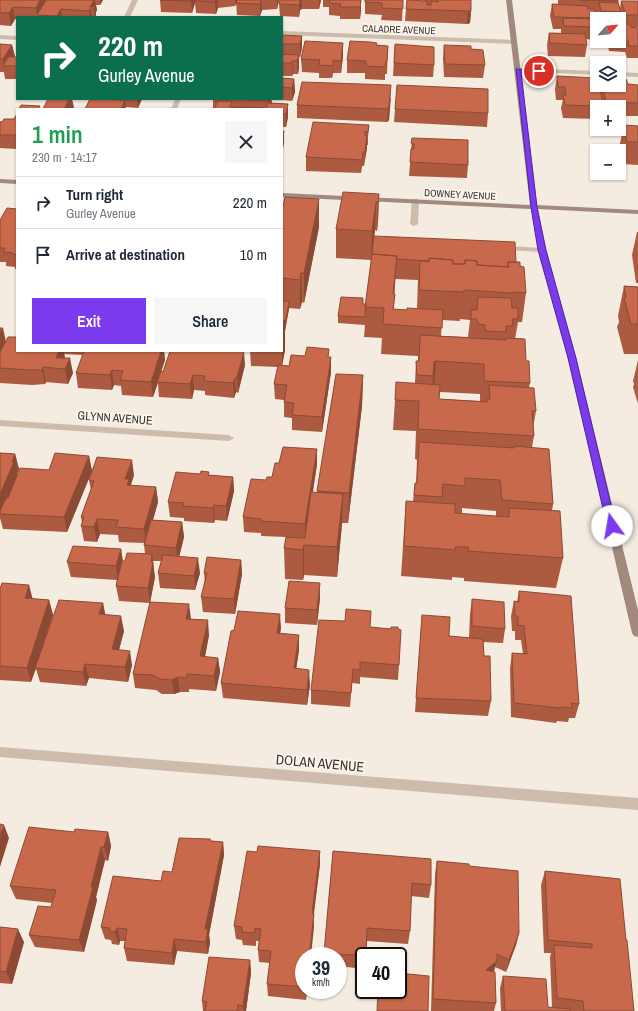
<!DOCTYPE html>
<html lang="en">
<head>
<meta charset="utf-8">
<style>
	body { margin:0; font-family:"Archivo Narrow",sans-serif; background:#f6f6f7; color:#1f2937; height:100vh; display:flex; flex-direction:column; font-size:15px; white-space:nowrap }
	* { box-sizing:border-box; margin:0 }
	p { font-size:13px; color:#747a83 }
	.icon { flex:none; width:22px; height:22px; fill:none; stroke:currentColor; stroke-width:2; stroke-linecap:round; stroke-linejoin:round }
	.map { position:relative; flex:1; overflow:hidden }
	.panel { position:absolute; left:16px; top:108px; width:267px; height:244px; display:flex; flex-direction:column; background:#fff; border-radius:0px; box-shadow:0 1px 3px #0004 }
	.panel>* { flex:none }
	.hud { position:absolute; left:16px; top:16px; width:267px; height:84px; border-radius:0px; box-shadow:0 1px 3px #0004; background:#0b6e4f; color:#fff; overflow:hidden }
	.needle { width:26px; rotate:63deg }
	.tools { position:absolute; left:590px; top:12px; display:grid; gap:8px }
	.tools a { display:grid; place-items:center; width:36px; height:36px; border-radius:0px; background:#fff; box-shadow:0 1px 3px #0004; font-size:20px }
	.speed { position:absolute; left:295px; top:947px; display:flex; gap:8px; font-size:20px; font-weight:700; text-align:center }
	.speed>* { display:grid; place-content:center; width:52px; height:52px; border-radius:50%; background:#fff; box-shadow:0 1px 3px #0004; line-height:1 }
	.speed small { font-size:10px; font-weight:400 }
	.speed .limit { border:2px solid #111; border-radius:6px; background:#fff; color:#111 }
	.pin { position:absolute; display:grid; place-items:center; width:34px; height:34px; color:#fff; margin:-17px; border:2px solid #fff; border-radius:50%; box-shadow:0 1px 4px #0007 }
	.me { position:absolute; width:44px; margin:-22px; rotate:347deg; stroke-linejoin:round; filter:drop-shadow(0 0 3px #0008) }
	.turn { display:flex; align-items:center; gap:14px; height:84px; padding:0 16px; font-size:18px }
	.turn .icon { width:52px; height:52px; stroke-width:2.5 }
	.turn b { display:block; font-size:28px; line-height:34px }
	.round { display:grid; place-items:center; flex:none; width:42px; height:42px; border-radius:0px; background:#f6f6f7 }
	.headline { display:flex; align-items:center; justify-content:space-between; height:68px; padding:0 16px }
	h1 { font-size:24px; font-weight:600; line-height:30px; color:#1e9e55 }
	.cta { display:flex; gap:8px; margin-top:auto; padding:8px 16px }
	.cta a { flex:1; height:46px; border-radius:0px; background:#7c3aed; color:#fff; font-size:16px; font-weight:600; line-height:46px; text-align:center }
	.cta a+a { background:#f6f6f7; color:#1f2937 }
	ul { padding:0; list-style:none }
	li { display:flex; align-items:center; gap:12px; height:52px; padding:0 16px; border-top:1px solid #e0e1e3 }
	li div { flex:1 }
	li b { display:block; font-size:15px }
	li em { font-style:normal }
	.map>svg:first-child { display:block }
</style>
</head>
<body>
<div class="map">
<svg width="638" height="1011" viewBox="0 0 638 1011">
	<rect width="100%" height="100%" fill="#f4ebe1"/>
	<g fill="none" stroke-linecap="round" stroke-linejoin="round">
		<path fill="#cdbbac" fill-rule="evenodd" d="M412,199H418L419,201L418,224L414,226L410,224Z
			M506,246L542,248L546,250L542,252L509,250H506Z"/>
		<path fill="#cdbbac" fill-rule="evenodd" d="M132,0H138L130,17H124Z
			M282,31L514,40L517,42L514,44L282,35Z
			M0,35L17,36V40L0,39Z
			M518,68L597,71V75L516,71V69Z
			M619,72L638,73V77L619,76Z
			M175,99H181L177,109H171Z
			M0,420L229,435L234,438L229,441L0,426Z
			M0,747L638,798V810L0,757Z"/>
		<path fill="#a18a7d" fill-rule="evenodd" d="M506,0H512L537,205L638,210V214L538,209L546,250L576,358L638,610V637L634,636L632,633L568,358L538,250L531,209L282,197V193L530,205Z
			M0,179L17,180V184L0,183Z"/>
	</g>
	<path fill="#ac5a40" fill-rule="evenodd" d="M0,0H103L100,5H96L97,10L96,12V17H17V19H15L11,26L0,25Z
		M160,0H237L235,6L218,8L216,14L196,13L195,3L192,13L161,12Z
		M237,0H279L277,9L262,10L260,16L237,15L236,3Z
		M280,0H321L319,9H302L300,10L299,17L280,16L279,4Z
		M323,0H361L360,19H340V16L329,15V7H323Z
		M365,0H403L402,21L381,20L382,15L365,14Z
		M423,0H471V11L470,23L467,24L405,21L406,9L423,1Z
		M558,0H618L620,9L621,1H638V27H631L638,28V58H627L625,52L609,51L607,41H619V24H622L620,15L619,20V19H598L597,13H596L597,18L593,40L586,39L587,45L585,57L548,56L547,45L549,33H561V29H553L550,16L552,4H558Z
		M282,35L302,36V48L300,57H299V68L298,74H293L292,76H282Z
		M343,43V56L341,73H333L332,78H319V73L302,72L301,59Z
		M0,44L12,45L15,57H17V79H5L4,72H0Z
		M395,44L434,65L433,77L393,76Z
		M376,45L388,46L387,74H385V80L365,79V73H347V60Z
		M444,45L471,49L485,65L483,78L444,77L443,58Z
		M557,76L597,85H638V116H619V107H597V119L563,118L561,108L563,100H556L555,89Z
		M282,78L294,79L295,92L292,101L271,99L272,103L288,104V117L286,127H282V109H213V99H282Z
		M391,98L389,120L387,122L297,118V105Z
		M90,99H142L138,108L126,107V109H85Z
		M395,109L488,113L487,127L394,122Z
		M17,114V149L0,148V122L14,119Z
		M369,125L368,138V145H367L364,166H362L361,173L306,171V157Z
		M624,125L638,126V165L623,164L619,148Z
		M412,138L468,165L467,178L409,176Z
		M379,194L378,222L377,231L375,230L371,260L336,258V229Z
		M17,209V269H15V267L6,266V262H0V220Z
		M282,210L319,227L304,303L302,302L300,309L289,308L285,331V350L282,365L289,366L331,357V372L322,432L292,430V418L284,417V400L275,399L274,384L278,367L251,366L250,351H282Z
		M637,232H638V283H636L632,255Z
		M372,254L516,262L520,266L526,293L522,322H518L515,339L526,361L530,383L529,387L536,411L533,428L534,436L532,447L553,504L552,511L563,558L556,588L464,581V578L452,577V580L401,576L406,501H413L415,483H416L417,460L415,459L416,431L393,430L395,400L415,383L416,361H418V356L381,354L382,338L364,337L365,325L338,323V316L363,304H366ZM395,279L418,280L417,308L407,310L394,309ZM460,319L470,320L468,337L441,336L442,320L460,321ZM440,392L480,394V401L439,399ZM462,508L496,511V516L462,514Z
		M624,286L638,287V354H624L617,327L619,322L618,316Z
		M6,341L17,351H164L165,360L161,371L245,365L238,393L236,392L234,398L205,395V391L194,390L192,399L159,397L158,383L153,397L122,395L121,386L114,385L112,390L78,388L76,373L83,355L64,354L65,358L73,373L68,384L46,382L45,384L32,385L0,383V368Z
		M638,360V404L633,387L634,384L633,381Z
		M363,375L362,406L348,523H342L337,577L304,575L303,580L285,579L284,548L286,537L261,536V533L244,532L243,517L266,480L272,477L279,463L317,449V464L313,492H317V491Z
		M0,453L15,454L19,469L17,473V475L49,470L89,456L92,471L67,532L3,529L0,518V519Z
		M134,475L131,485L156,487L158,502L153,520L182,522L184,537L179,556L200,573L195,590L160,588L158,573L161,561H153L155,577L150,602L191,619L209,635L205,657L218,658L220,672L216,691L189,689V692H180L174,694H162L156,690L135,688L133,674L150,603L119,601L116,586L117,580L71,577L67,562L121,549L123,561H125L145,553L144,545V543L119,542L118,535L100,534L97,542L84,541L81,526L82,523L81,517L91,490L89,480Z
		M209,475L233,477L234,491L227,521L215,520L214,523L184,521V518L170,517L168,502Z
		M241,560L242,574L235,614L203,612L201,597L205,583L204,573Z
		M0,589L33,599L49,600L53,615L44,642L103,603L105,615L124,631L119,650L132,665L128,682L89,678L86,686L40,682L36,669L31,682L0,680Z
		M519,591L579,704L575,718H569L568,722L557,721L556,723L511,717L510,668L512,653L523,654L521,640H515V631H512L511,616L514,601L517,602Z
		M320,598L317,625L285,623V608Z
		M472,599L505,629L503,643L483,642L484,656L491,701L488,716L415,712L422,615L449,636L469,638L470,614Z
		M370,627L399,665L398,680L360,677V684L352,683L350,707L311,704V690Z
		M281,628L280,634L299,650L296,669L310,685L307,705L223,698L221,683Z
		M74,832H108L111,846L108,861L105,860L96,897L97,900L84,952L35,947L29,935L51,907L52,903L16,899L10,886Z
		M211,841L223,842L224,855L209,935L210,942L208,954L177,951L174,965L127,961L124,948L125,941H120L119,945L112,944L111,940L105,939L101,927L172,872Z
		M320,851V864L314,914V927L304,956V990H307L306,1000L268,996L267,984L270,963L259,962L258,950L259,941H256V946L243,945L242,940L236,939L234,926L257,852Z
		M333,851L431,885L429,898L411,896L410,931L408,944L367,941L364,956V969L338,966V956H324Z
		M437,861L469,866L519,933L516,945L506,972L495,967L494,971L496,1003L494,1011H431L435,874Z
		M545,871L626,940L634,1011H501L500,988L503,976L548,1007L552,1008L550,957L551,953H544L541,885Z
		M0,927L24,942L12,984L0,983Z
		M250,960L251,973L246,1011H203L202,1001Z"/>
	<path fill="#8c4a34" d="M40,0H45L46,6L37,15L36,8Z
		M94,0H95L97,10L96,12V17H95L94,9V10V9L90,7Z
		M100,0H103L100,5Z
		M191,0H196L195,1V3L192,13Z
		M216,0H218V8L216,14L215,2Z
		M235,0H237L235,6Z
		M261,0L262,10L260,16V4Z
		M277,0H279L277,9Z
		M300,0H302V9L300,10L299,17V5Z
		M319,0H321L319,9Z
		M361,0V11L360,19V7Z
		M13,7L15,19L11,26L9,13Z
		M61,9L62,17H57V16Z
		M90,9L92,17H90L89,11Z
		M468,11H471L470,23L467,24Z
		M302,36V48L300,57V44Z
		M343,43V56L341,73V61Z
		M12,45L15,57L4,66L3,59Z
		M299,55V68L298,74L297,61Z
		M333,60V73L332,78L333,66Z
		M292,61L293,74L292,76Z
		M294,79L295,92L292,101V88Z
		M391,85L389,120L387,122L388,109Z
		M69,99H72L74,107L73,109H64Z
		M137,99H142L138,108Z
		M269,99H271L272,103L268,109Z
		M125,100L126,109H121Z
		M288,104V117L286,127V114Z
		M284,131V144L282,153V139Z
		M367,135V149L364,166L365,152Z
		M363,152L362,166L361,173L362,160Z
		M379,194L378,222L377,231L378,202Z
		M319,199V227L304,303V273Z
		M376,202L375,230L371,260L372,231Z
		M397,256L395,285L391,324L393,294Z
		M301,273L302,302L300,309V280Z
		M289,301V309L285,331V350L282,367V333Z
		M3,328L6,342L0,355V333Z
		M59,351H64L65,359L56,358Z
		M161,351H164L165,360L153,397L151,382Z
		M244,351L245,365L238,393L237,378Z
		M331,357V372L322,432V417Z
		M70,358L73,373L68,384L65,369Z
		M436,361L434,391L432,392L434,362Z
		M43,367L46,382L45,384L42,370Z
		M112,370L114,385L112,390L110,375Z
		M193,375L194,390L192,399L190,384Z
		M363,375L362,406L348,523L349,493Z
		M235,378L236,392L234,398L233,383Z
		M317,449V464L305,539V524Z
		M15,454L19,469L17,473L18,477L0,514V494Z
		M89,456L92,471L67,532L64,517Z
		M132,460L134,475L130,487L131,494L125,479Z
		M233,477L234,491L227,521L226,506Z
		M156,487L158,502L146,544L144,529Z
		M343,494L342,524L337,577V547Z
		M214,505L215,520L214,523L213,508Z
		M97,519L100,534L97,542L94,527Z
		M182,522L184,537L178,562L176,548Z
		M304,545V575L303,580V550Z
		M121,549L123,564L118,581L116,566Z
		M152,554L154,569V572L155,577L150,603L148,588Z
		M198,558L200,573L195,590L194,576Z
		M241,560L242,574L235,614L234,599Z
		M320,583V598L317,625V610Z
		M29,585L33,600L25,598Z
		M49,600L53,615L31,682L27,668Z
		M103,603L106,618L99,614Z
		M189,604L191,619L188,634L186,619Z
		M280,614L281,628L277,648V633Z
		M121,616L124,631L115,664L112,649Z
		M208,620L209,635L202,671L200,656Z
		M299,635V650L294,683V668Z
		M130,651L132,665L128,682L125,667Z
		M218,658L220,672L216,691L214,676Z
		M85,664L89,678L86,686L83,672Z
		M309,670L310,685L307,705V690Z
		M178,677L180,692L174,694L172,680Z
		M4,825L9,838L0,867V836Z
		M108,832L111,846L108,861L104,847Z
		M223,842L224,855L209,935L210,942L208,954L206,942L205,929Z
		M101,847L105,860L96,897L97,900L84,952L79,940L91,887Z
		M320,851V864L312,926V913Z
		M314,914V927L311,956H309Z
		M117,928L120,941L119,945L115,932Z
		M18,929L24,942L12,984L6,972Z
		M519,933L516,945L506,972L509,960Z
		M174,939L177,951L174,965L172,953Z
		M250,960L251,973L246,1011H244L243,1006Z
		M497,961L493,974L486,970Z
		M306,990H307L306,1000Z"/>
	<path fill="#c8694b" stroke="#8c4a34" d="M0,0H40L36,8L13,7L9,13H0Z
		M46,0H94L90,7H95L94,9H90L89,11L61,9L57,16L37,15Z
		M160,0H191V1Z
		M195,0H216L215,2L195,1Z
		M237,0H261L260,4L236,3Z
		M280,0H300L299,5L279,4Z
		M330,0H361L360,7H340L341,4L329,3Z
		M365,0H403V9L382,8V3L365,2Z
		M407,0L427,1V5H431V1L438,2V0H471V11H468L406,9Z
		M580,0H618V1Z
		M621,1H638V15H626Z
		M599,2L618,3L621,12L601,11Z
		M552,4L588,6V9H594L597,18L554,17Z
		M563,18L593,19L595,27L564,26Z
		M619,24H630L631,27L638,28V46H629L628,40L619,39Z
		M549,33L585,34L587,45L550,43Z
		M282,35L302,36L300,44H282Z
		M305,41L343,43L341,61L333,60V66L319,65L320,60L301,59Z
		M350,41L370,42L377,43L376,45L388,46L387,61H386L385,67L366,66V61L347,60Z
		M0,44L12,45L3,59H0Z
		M395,44L434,47V65L394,63Z
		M444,45L471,46V49L483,50L485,65L445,64Z
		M282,54L299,55L297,61H292V63H282Z
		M8,57H17V66H3Z
		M557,76L597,78V85H599L603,103H601V106L565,105L563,95H566L565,87H558Z
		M282,78L294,79L292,88L282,87Z
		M619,79H626L628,84L638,85V103L606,102L602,85H619Z
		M302,82L391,85L389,106L388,109L297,105Z
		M397,85L488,89V113L395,109Z
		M48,99H69L64,109H43Z
		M90,99L125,100L121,109H85Z
		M231,99H269L268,101Z
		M218,101H232L230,107L262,108L214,109Z
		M268,103L288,104L286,114L282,113V109H266Z
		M21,105L40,106L38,109H19Z
		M17,114V135H0V122H2L4,119H14Z
		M313,122L369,125L368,132L365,131V135H367L365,152H363L362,160L306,157Z
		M624,125L638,126V142H627Z
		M282,131H284L282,139Z
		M412,138L468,140V165L410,162L411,149H414V144L411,143Z
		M343,192L379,194L378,202H376L372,231L336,229Z
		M285,197L319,199L304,273H301L300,280L282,278V210Z
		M7,208L17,209V255L12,254L13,253L3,252L5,248H0V220Z
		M374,236L515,242L516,262H508V267L477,265V261L465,260V264H453V260L429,258V261L396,259L397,256L372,254Z
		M372,254L397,256L393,294H395L393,309L407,310V308L443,310L442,328L383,324L384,308L365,307Z
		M429,258L453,260V264H465V260L477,261V265L509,267L508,262H520V266L524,267L526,293L512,292V293L464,290L463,292L419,290L420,261L429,262Z
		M624,286L638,287V324H631L624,298H626Z
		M341,297L363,298V304H366L365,317L338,316Z
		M478,297L511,298L512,308H518V319H512L513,326H506V332L485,331V325L479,324L476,319H471V310H477Z
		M282,301H289L285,324L284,320H282Z
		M282,320H284L282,333Z
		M0,328H3L0,333Z
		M420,335L506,340V338L525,339L526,361H529L530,383L484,381V364L436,361L434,362L433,376L417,375L416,361H419Z
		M8,337H17V351H59L56,358H70L65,369L43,367L42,370H29L0,368V352Z
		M307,347L329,349L328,357H331L322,417L292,415L294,403L284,402L287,385L274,384L278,365L289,366L291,355L305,356Z
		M84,351H161L151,382L120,380L123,371L112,370L110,375L76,373Z
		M170,351H244L237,378H235L233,383L204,381L205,376L193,375L190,384L157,382L161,371L163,372Z
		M336,374L363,375L349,493L317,491Z
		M396,382L440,385L439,399L487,402V399H490L489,385L534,388L536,411H532L534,436L418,429L419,401L395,400Z
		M419,442L514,448V446L549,449L553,504L502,500L500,480L465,478V486L443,484L442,497L414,495L415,483H417Z
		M283,447L317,449L305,524L261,521V519L243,517L251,479L266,480L267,477H272L275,463H279Z
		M0,453L15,454L12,462H14L0,494Z
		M55,453L89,456L64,517L0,514V511L6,498H8L20,468L49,470Z
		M97,457L132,460L125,479H129L127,485L156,487L144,529L116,527L118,520L97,519L94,527L81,526L84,517H81L94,481L89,480Z
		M201,471L209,472L208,475L233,477L226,506L214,505L213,508L183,506L184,503L168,502L176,472L200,474Z
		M311,492L343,494L337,547L304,545L303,550L284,548L286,537L305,538Z
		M406,501L455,504V513L509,517V508L560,511L563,558L468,551V547H455V550L404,546Z
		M151,520L182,522L176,548L144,545Z
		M73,546L121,549L116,566L67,562Z
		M127,553L152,554L151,562H153L148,588L116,586L122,561H125Z
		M163,555L198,558L194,576L158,573Z
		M207,557L241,560L234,599L201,597L207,573H204Z
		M289,581L320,583L317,610L285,608Z
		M2,583L29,585L25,598L49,600L27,668L0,666V589Z
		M519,591L571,596L579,704L571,703L572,708L560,707V708L514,703L512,653L527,654L524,626L518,625V616H515L514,601L519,602Z
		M472,599L504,602L505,629L472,626Z
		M59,600L103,603L99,614L121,616L112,649L130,651L125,667L85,664L83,672L35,668Z
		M150,602L189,604L186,619L208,620L200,656L218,658L214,676L187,674V678L178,677L172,680L160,679L153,675L133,674Z
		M346,609L371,611L370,627L391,629V627H398V629L401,630L399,665L360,662V670L353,669L351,693L311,690L319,620L345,621Z
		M238,611L280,614L277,633L299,635L294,668L309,670L307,690L221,683L231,631L234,630Z
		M422,615L450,617L449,636L483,639L484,656H490L491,701L416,698Z
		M0,824L4,825L0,836Z
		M29,827L74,832L75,829L108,832L104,847H101L91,887H93L79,940L29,935L38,906L51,907L56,890L10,886Z
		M179,838L210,839L211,841L223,842L205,929H208L206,942L174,939L172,953L124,948L127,929L117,928L115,932L109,931L110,928L101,927L113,876L161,881L163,871L172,872Z
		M258,846L320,851L312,913L314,914L309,956H304V987L267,984L271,951L258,950L261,929L255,928V933L242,932V927L234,926L247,851L257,852Z
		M333,851L431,859V885L412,883L410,931L367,928L366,956L324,953Z
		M437,861L469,864V866L518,871L519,933L509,960L497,954V961L486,970L495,972L496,1003L433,999Z
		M545,871L620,879L626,940H627L634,1011H584L583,1001L557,998L554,945L592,948V944L548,940Z
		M0,927L18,929L6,972L0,971Z
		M209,957L250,960L243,1006L238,1005L237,1011H205L207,1002L202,1001Z
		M398,973L429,976L428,1011H377L378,990H398Z
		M503,976L546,979L548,1007L570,1009V1011H505Z"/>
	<path fill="#7c3aed" stroke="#51269a" d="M516,69L539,70L542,71L539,73L521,72L537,207L546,250L576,358L616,526L612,529L607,526L568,358L538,250L531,207Z"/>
	<g text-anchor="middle" stroke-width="3.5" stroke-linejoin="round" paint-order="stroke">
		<g font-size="10" fill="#3b302b" stroke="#fbf5ee">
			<text transform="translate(399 29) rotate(2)" y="4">CALADRE AVENUE</text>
			<text transform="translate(460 194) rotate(3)" y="4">DOWNEY AVENUE</text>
		</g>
		<g font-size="12" fill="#3b302b" stroke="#fbf5ee">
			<text transform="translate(115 418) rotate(4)" y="4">GLYNN AVENUE</text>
		</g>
		<g font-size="14" fill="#3b302b" stroke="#fbf5ee">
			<text transform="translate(320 763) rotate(5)" y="5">DOLAN AVENUE</text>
		</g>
	</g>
</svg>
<div class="tools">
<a><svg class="needle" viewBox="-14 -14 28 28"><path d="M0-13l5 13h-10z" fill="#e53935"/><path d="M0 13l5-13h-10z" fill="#747a83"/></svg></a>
<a><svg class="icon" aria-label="layers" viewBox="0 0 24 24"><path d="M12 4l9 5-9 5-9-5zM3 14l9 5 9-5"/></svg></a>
<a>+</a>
<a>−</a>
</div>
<div class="speed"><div>39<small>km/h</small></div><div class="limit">40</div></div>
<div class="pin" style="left:539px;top:71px;background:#d93025"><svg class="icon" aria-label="arrive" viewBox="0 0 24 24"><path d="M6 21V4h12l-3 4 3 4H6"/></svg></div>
<svg class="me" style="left:612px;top:526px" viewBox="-20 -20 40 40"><circle r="19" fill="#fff"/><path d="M0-13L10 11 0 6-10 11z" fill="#7c3aed"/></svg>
<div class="hud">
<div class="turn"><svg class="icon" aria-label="right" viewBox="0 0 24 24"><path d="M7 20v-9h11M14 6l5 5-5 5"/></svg><div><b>220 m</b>Gurley Avenue</div></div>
</div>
<section class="panel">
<div class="headline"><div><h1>1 min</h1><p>230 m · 14:17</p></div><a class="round"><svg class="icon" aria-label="close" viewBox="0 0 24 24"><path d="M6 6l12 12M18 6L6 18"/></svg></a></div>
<ul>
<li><svg class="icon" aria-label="right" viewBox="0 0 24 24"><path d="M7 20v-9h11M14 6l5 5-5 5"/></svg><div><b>Turn right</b><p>Gurley Avenue</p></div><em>220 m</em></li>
<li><svg class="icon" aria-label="arrive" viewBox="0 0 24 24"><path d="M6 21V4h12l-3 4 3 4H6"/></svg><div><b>Arrive at destination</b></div><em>10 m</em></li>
</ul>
<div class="cta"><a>Exit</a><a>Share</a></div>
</section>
</div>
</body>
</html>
